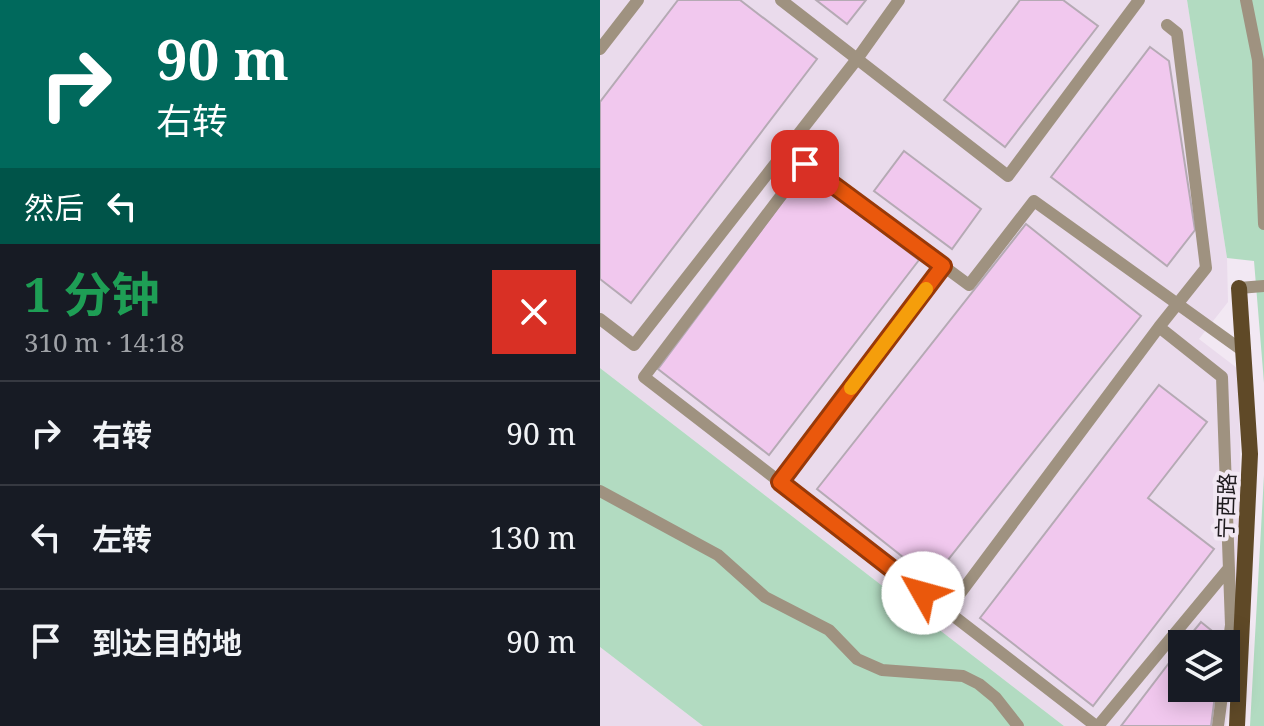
<!DOCTYPE html>
<html lang="zh">
<head>
<meta charset="utf-8">
<style>
	body { margin:0; font-family:"Noto Serif","Noto Sans SC",serif; background:#242831; color:#f1f3f6; height:100vh; display:flex; flex-direction:column; font-size:30px; white-space:nowrap }
	* { box-sizing:border-box; margin:0 }
	p { font-size:26px; color:#9ea1a6 }
	.icon { flex:none; width:44px; height:44px; fill:none; stroke:currentColor; stroke-width:2; stroke-linecap:round; stroke-linejoin:round }
	.map { position:relative; flex:1; overflow:hidden }
	.drawer { display:flex; flex-direction:column; background:#171b24; width:600px }
	.drawer>* { flex:none }
	.hud { background:#00695c; color:#fff; overflow:hidden }
	.fabs { position:absolute; left:568px; top:630px; display:grid; gap:16px }
	.fabs a { display:grid; place-items:center; width:72px; height:72px; border-radius:0px; background:#171b24; box-shadow:0 4px 20px #0003; font-size:40px }
	.pin { position:absolute; display:grid; place-items:center; width:68px; height:68px; color:#fff; margin:-34px; border-radius:16px; box-shadow:0 4px 12px #0006 }
	.me { position:absolute; width:88px; margin:-44px; rotate:308deg; stroke-linejoin:round; filter:drop-shadow(0 0 6px #0008) }
	.turn { display:flex; align-items:center; gap:28px; height:168px; padding:0 24px; font-size:36px }
	.turn .icon { width:104px; height:104px; stroke-width:2.5 }
	.turn b { display:block; font-size:56px; line-height:68px }
	.then { display:flex; align-items:center; height:76px; padding:0 24px; background:#0003; gap:16px; font-size:30px }
	.round { display:grid; place-items:center; flex:none; width:84px; height:84px; border-radius:0px; background:#242831 }
	.head { display:flex; align-items:center; justify-content:space-between; height:136px; padding:0 24px }
	h1 { font-size:48px; font-weight:700; line-height:60px; color:#1e9e55 }
	ul { padding:0; list-style:none }
	li { display:flex; align-items:center; gap:24px; height:104px; padding:0 24px; border-top:2px solid #363941 }
	li div { flex:1 }
	li b { display:block; font-size:30px }
	li em { font-style:normal }
	main { display:flex; flex:1; min-height:0 }
	.map>svg:first-child { display:block }
</style>
</head>
<body>
<main>
<section class="drawer">
<div class="hud">
<div class="turn"><svg class="icon" aria-label="right" viewBox="0 0 24 24"><path d="M7 20v-9h11M14 6l5 5-5 5"/></svg><div><b>90 m</b>右转</div></div>
<div class="then">然后<svg class="icon" aria-label="left" viewBox="0 0 24 24"><path d="M17 20v-9H6M10 6l-5 5 5 5"/></svg></div>
</div>
<div class="head"><div><h1>1 分钟</h1><p>310 m · 14:18</p></div><a class="round" style="background:#d93025;color:#fff"><svg class="icon" aria-label="close" viewBox="0 0 24 24"><path d="M6 6l12 12M18 6L6 18"/></svg></a></div>
<ul>
<li><svg class="icon" aria-label="right" viewBox="0 0 24 24"><path d="M7 20v-9h11M14 6l5 5-5 5"/></svg><div><b>右转</b></div><em>90 m</em></li>
<li><svg class="icon" aria-label="left" viewBox="0 0 24 24"><path d="M17 20v-9H6M10 6l-5 5 5 5"/></svg><div><b>左转</b></div><em>130 m</em></li>
<li><svg class="icon" aria-label="arrive" viewBox="0 0 24 24"><path d="M6 21V4h12l-3 4 3 4H6"/></svg><div><b>到达目的地</b></div><em>90 m</em></li>
</ul>
</section>
<div class="map">
<svg width="664" height="726" viewBox="0 0 664 726">
	<rect width="100%" height="100%" fill="#f2e8f3"/>
	<path fill="#eadbec" fill-rule="evenodd" d="M0,0H587L627,258L628,302L599,339L637,368L640,439L639,619L626,726H464L0,368ZM582,644H626V688H582Z
		M0,647L103,726H0Z"/>
	<path fill="#b2dbc1" d="M587,0H664V383L654,261L627,258Z
		M0,368L464,726H103L0,647Z
		M664,475V726H650Z"/>
	<path fill="#f1c8ee" stroke="#b5aab4" stroke-width="2" d="M78,0H140L217,59L31,303L0,279V102Z
		M216,0H266L247,24Z
		M420,0H463L498,26L405,147L344,100Z
		M550,47L569,61L595,230L567,266L451,177Z
		M304,151L381,209L352,249L274,191Z
		M204,173L319,260L169,455L58,369Z
		M426,224L541,316L332,580L217,489Z
		M559,385L607,422L548,498L614,549L493,706L380,618Z
		M601,622L622,639L621,644H583Z
		M582,646V688H616L611,726H521Z"/>
	<g fill="none" stroke-linecap="round" stroke-linejoin="round">
		<path stroke="#9f9280" stroke-width="12" d="M181,0L408,176L539,0
			M646,0L658,60L664,224
			M567,25L577,33L606,268L559,327L622,377L631,625L626,662
			M0,49L38,0
			M639,288L664,286
			M0,319L34,345L257,59L299,0
			M180,482L343,266
			M0,491L118,555L165,597L229,630L257,659L282,670L363,676L379,684L396,698L418,726
			M347,611L559,327
			M496,726L44,377L205,164L369,285L434,201L643,351
			M498,726L629,568
			M618,726L623,688"/>
		<path stroke="#5f4927" stroke-width="16" d="M637,726L650,454L639,288"/>
	</g>
	<g fill="none" stroke-linecap="round" stroke-linejoin="round">
		<g stroke="#983908" stroke-width="20">
			<path id="route" d="M205,164L343,266L180,482L323,593"/>
		</g>
		<use href="#route" stroke="#ea580c" stroke-width="14"/>
		<path stroke="#f59e0b" stroke-width="14" d="M251,388L326,289"/>
	</g>
	<g text-anchor="middle" stroke-width="8" stroke-linejoin="round" paint-order="stroke">
		<g font-size="22" fill="#1f1b1f" stroke="#f2e8f3">
			<text transform="translate(626 506) rotate(-88)" y="8">宁西路</text>
		</g>
	</g>
</svg>
<div class="fabs">
<a><svg class="icon" aria-label="layers" viewBox="0 0 24 24"><path d="M12 4l9 5-9 5-9-5zM3 14l9 5 9-5"/></svg></a>
</div>
<div class="pin" style="left:205px;top:164px;background:#d93025"><svg class="icon" aria-label="arrive" viewBox="0 0 24 24"><path d="M6 21V4h12l-3 4 3 4H6"/></svg></div>
<svg class="me" style="left:323px;top:593px" viewBox="-20 -20 40 40"><circle r="19" fill="#fff"/><path d="M0-13L10 11 0 6-10 11z" fill="#ea580c"/></svg>
</div>
</main>
</body>
</html>
